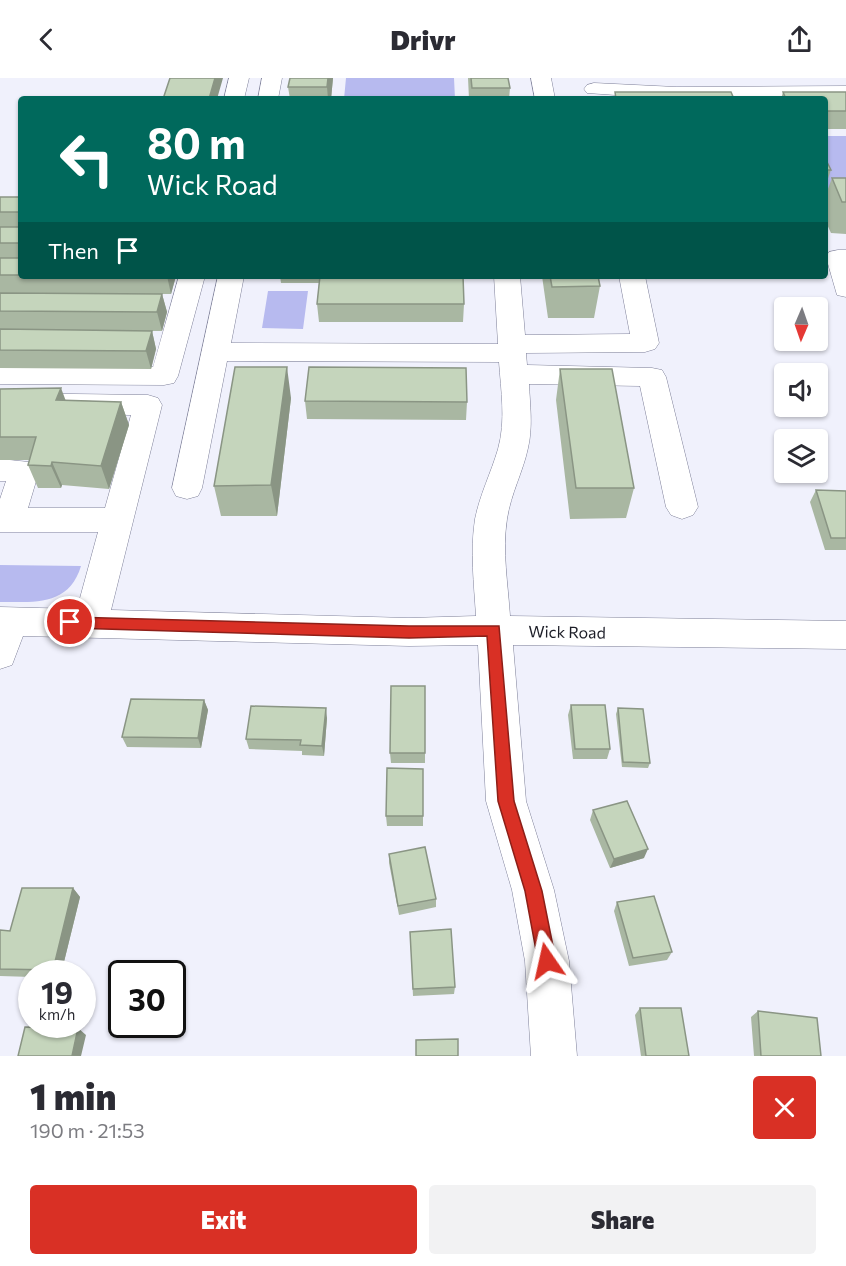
<!DOCTYPE html>
<html lang="en">
<head>
<meta charset="utf-8">
<style>
	body { margin:0; font-family:Commissioner,sans-serif; background:#f2f2f3; color:#2b2b33; height:100vh; display:flex; flex-direction:column; font-size:22px; white-space:nowrap }
	* { box-sizing:border-box; margin:0 }
	p { font-size:20px; color:#7c7c81 }
	.icon { flex:none; width:33px; height:33px; fill:none; stroke:currentColor; stroke-width:2; stroke-linecap:round; stroke-linejoin:round }
	.map { position:relative; height:978px; overflow:hidden }
	.sheet { display:flex; flex-direction:column; background:#fff; flex:1 }
	.sheet>* { flex:none }
	.top-card { position:absolute; left:18px; top:18px; width:810px; height:183px; border-radius:6px; box-shadow:0 2px 4px #0004; background:#00695c; color:#fff; overflow:hidden }
	.needle { width:39px; rotate:182deg }
	.tools { position:absolute; left:774px; top:219px; display:grid; gap:12px }
	.tools a { display:grid; place-items:center; width:54px; height:54px; border-radius:6px; background:#fff; box-shadow:0 2px 4px #0004; font-size:30px }
	.speed { position:absolute; left:18px; top:882px; display:flex; gap:12px; font-size:30px; font-weight:700; text-align:center }
	.speed>* { display:grid; place-content:center; width:78px; height:78px; border-radius:50%; background:#fff; box-shadow:0 2px 4px #0004; line-height:1 }
	.speed small { font-size:15px; font-weight:400 }
	.speed .limit { border:3px solid #111; border-radius:9px; background:#fff; color:#111 }
	.pin { position:absolute; display:grid; place-items:center; width:51px; height:51px; color:#fff; margin:-26px; border:3px solid #fff; border-radius:50%; box-shadow:0 2px 6px #0007 }
	.me { position:absolute; width:66px; margin:-33px; rotate:349deg; stroke-linejoin:round; filter:drop-shadow(0 0 4px #0008) }
	.turn { display:flex; align-items:center; gap:21px; height:126px; padding:0 30px; font-size:27px }
	.turn .icon { width:78px; height:78px; stroke-width:2.5 }
	.turn b { display:block; font-size:42px; line-height:51px }
	.then { display:flex; align-items:center; height:57px; padding:0 30px; background:#0003; gap:12px; font-size:22px }
	.round { display:grid; place-items:center; flex:none; width:63px; height:63px; border-radius:6px; background:#f2f2f3 }
	.head { display:flex; align-items:center; justify-content:space-between; height:102px; padding:0 30px }
	h1 { font-size:36px; font-weight:800; line-height:45px }
	.action { display:flex; gap:12px; margin-top:auto; padding:12px 30px }
	.action a { flex:1; height:69px; border-radius:6px; background:#d93025; color:#fff; font-size:24px; font-weight:800; line-height:69px; text-align:center }
	.action a+a { background:#f2f2f3; color:#2b2b33 }
	header { display:flex; justify-content:space-between; align-items:center; height:78px; padding:0 30px; background:#fff; font-size:27px; font-weight:800 }
	.map>svg:first-child { display:block }
</style>
</head>
<body>
<header><svg class="icon" aria-label="back" viewBox="0 0 24 24"><path d="M15 5l-7 7 7 7"/></svg>Drivr<svg class="icon" aria-label="share" viewBox="0 0 24 24"><path d="M12 15V3M7 8l5-5 5 5M5 13v7h14v-7"/></svg></header>
<div class="map">
<svg width="846" height="978" viewBox="0 0 846 978">
	<rect width="100%" height="100%" fill="#f0f1fc"/>
	<path fill="#b7baef" d="M346,0H454L455,21H344Z
		M825,58H846V123H833L825,104Z
		M268,213H308L303,251L262,250Z
		M0,487L81,488C69,528 35,524 0,524Z"/>
	<g fill="none" stroke-linecap="round" stroke-linejoin="round">
		<g stroke="#7e8099" stroke-width="1">
			<path id="minor" d="M229,0H249L244,21H224Z
				M262,0H282L278,21H258Z
				M531,0H551L555,21H535Z
				M594,5L676,9L846,8V20L673,21L587,15L584,11L587,7Z
				M838,172H846V219L837,217L826,179L829,174Z
				M179,198H205L178,298L174,305L164,307L0,306V288L153,289Z
				M218,198H244L231,265L498,266L494,198H520L525,257L630,256L619,198H645L659,265L655,271L645,274L526,275L527,287L652,290L662,292L666,299L698,429L693,437L682,441L671,437L666,429L640,308L529,306C530,327 533,349 528,370C523,394 511,415 507,441C502,473 508,506 510,538L846,543V571L513,567L526,723L554,812L569,883L577,978H531L525,883L512,812L486,723L478,567L409,568L23,558L12,587L0,591V529L77,531L98,454H0V421L6,403H0V381L29,384L37,400L28,430H105L131,337L0,335V315L148,317L158,320L162,327L111,532L409,540L476,538C474,506 470,473 475,441C480,416 491,395 498,371C506,343 501,312 499,284L227,283L202,410L198,418L187,421L176,418L172,410Z"/>
		</g>
		<use href="#minor" fill="#fff" fill-rule="evenodd"/>
	</g>
	<path fill="#a9b7a2" d="M333,0L331,21H290L288,9Z
		M468,0H508L510,10L509,21H469Z
		M783,14H846V51H825V21H781Z
		M825,80L831,92L825,109Z
		M832,100H846V156L831,155L825,142V119Z
		M0,119H21V198H176L171,216H162L167,234L162,253H152L156,271L151,291L0,290Z
		M280,198H463L464,226L463,244H319L317,226L319,205H281Z
		M542,198H598L600,208L594,240H548Z
		M560,291L634,410L626,440L570,441L556,322Z
		M0,311L65,322L121,324L129,347L109,411L62,407L61,410H38L28,387L30,382H0Z
		M291,320L277,438H221L214,408Z
		M305,323L467,324L466,342L307,341Z
		M816,412L846,413V472H825L810,424Z
		M425,608V685H391L390,675Z
		M204,622L208,632L201,670L127,669L122,659Z
		M571,627L610,671L607,681H573L568,637Z
		M618,630L650,685L648,690L622,689L616,636Z
		M327,640L324,678L302,677V673L249,671L246,661Z
		M423,691V748H387L386,738Z
		M593,732L644,780L610,790L590,742Z
		M389,776L436,821V829L399,837L389,785Z
		M73,810L80,819L61,896H32V899L0,898V852L10,853Z
		M617,824L672,874L667,882L629,888L614,833Z
		M410,854L455,909L454,916L413,918Z
		M640,930L689,978H641L635,937Z
		M758,933L821,978H754L751,939Z"/>
	<path fill="#8a9584" d="M215,0H223L217,21H209Z
		M328,0H333L331,21H328L327,9Z
		M167,198H176L171,216Z
		M162,216L167,234L162,253L157,234Z
		M152,253L156,271L151,291L146,273Z
		M287,289L291,320L277,438L271,407Z
		M61,310L70,334L56,322Z
		M121,324L129,347L109,411L101,388Z
		M52,384L62,407L61,410L51,388Z
		M204,622L208,632L201,670L198,660Z
		M326,630L327,640L324,678L322,668Z
		M648,771L644,780L610,790L614,781Z
		M73,810L80,819L61,896H57L53,892Z
		M78,950L86,957L81,978H72Z"/>
	<path fill="#c5d5bc" stroke="#8a9584" stroke-width="1.5" d="M170,0H215L209,21H163Z
		M290,0H328L327,9H288Z
		M471,0H508L510,10H472Z
		M615,14H731L734,21H616Z
		M783,14H846V33H825V21H786Z
		M569,19H608L609,21H570Z
		M341,20H457V21H340Z
		M825,80L831,92H825Z
		M832,100H846V124H842Z
		M0,119H21V134H0Z
		M0,149H21V165H0Z
		M0,180H21V197H0Z
		M320,198H463L464,226H317Z
		M550,198H598L600,208L552,209Z
		M0,215L162,216L157,234L0,233Z
		M0,251L152,253L146,273L0,272Z
		M235,289H287L271,407L214,408Z
		M309,289L466,290L467,324L305,323Z
		M560,291H612L634,410H576Z
		M61,310L56,322L121,324L101,388L52,384L51,388L28,387L36,359H0V311Z
		M816,412L846,413V460H831Z
		M391,608H425V675H390Z
		M131,621L204,622L198,660L122,659Z
		M571,627H605L610,671H575Z
		M251,628L326,630L322,668L300,667L301,662L246,661Z
		M618,630L643,631L650,685L623,684Z
		M387,690L423,691V738H386Z
		M627,723L648,771L614,781L593,732Z
		M425,769L436,821L398,828L389,776Z
		M22,810H73L53,892L0,891V852L10,853Z
		M654,818L672,874L633,880L617,824Z
		M451,851L455,909L413,911L410,854Z
		M640,930H681L689,978H646Z
		M758,933L817,940L821,978H761Z
		M25,949L78,950L72,978H18Z
		M458,961V978H416V962Z"/>
	<path fill="#d93025" stroke="#8d1f18" stroke-width="1.5" d="M70,539L409,548H499L514,723L542,813L556,883L553,890L547,892L540,890L538,883L525,813L498,723L487,558L409,560L70,550L63,544Z"/>
	<g text-anchor="middle" stroke-width="4.5" stroke-linejoin="round" paint-order="stroke">
		<g font-size="16" fill="#1c1d27" stroke="#fff">
			<text transform="translate(567 554) rotate(1)" y="6">Wick Road</text>
		</g>
	</g>
</svg>
<div class="tools">
<a><svg class="needle" viewBox="-14 -14 28 28"><path d="M0-13l5 13h-10z" fill="#e53935"/><path d="M0 13l5-13h-10z" fill="#7c7c81"/></svg></a>
<a><svg class="icon" aria-label="sound" viewBox="0 0 24 24"><path d="M4 9h4l5-4v14l-5-4H4zM17 9q2 3 0 6"/></svg></a>
<a><svg class="icon" aria-label="layers" viewBox="0 0 24 24"><path d="M12 4l9 5-9 5-9-5zM3 14l9 5 9-5"/></svg></a>
</div>
<div class="speed"><div>19<small>km/h</small></div><div class="limit">30</div></div>
<div class="pin" style="left:70px;top:544px;background:#d93025"><svg class="icon" aria-label="arrive" viewBox="0 0 24 24"><path d="M6 21V4h12l-3 4 3 4H6"/></svg></div>
<svg class="me" style="left:547px;top:883px" viewBox="-20 -20 40 40"><path d="M0-17L14 15 0 8-14 15z" fill="#d93025" stroke="#fff" stroke-width="4"/></svg>
<div class="top-card">
<div class="turn"><svg class="icon" aria-label="left" viewBox="0 0 24 24"><path d="M17 20v-9H6M10 6l-5 5 5 5"/></svg><div><b>80 m</b>Wick Road</div></div>
<div class="then">Then<svg class="icon" aria-label="arrive" viewBox="0 0 24 24"><path d="M6 21V4h12l-3 4 3 4H6"/></svg></div>
</div>
</div>
<section class="sheet">
<div class="head"><div><h1>1 min</h1><p>190 m · 21:53</p></div><a class="round" style="background:#d93025;color:#fff"><svg class="icon" aria-label="close" viewBox="0 0 24 24"><path d="M6 6l12 12M18 6L6 18"/></svg></a></div>
<div class="action"><a>Exit</a><a>Share</a></div>
</section>
</body>
</html>
